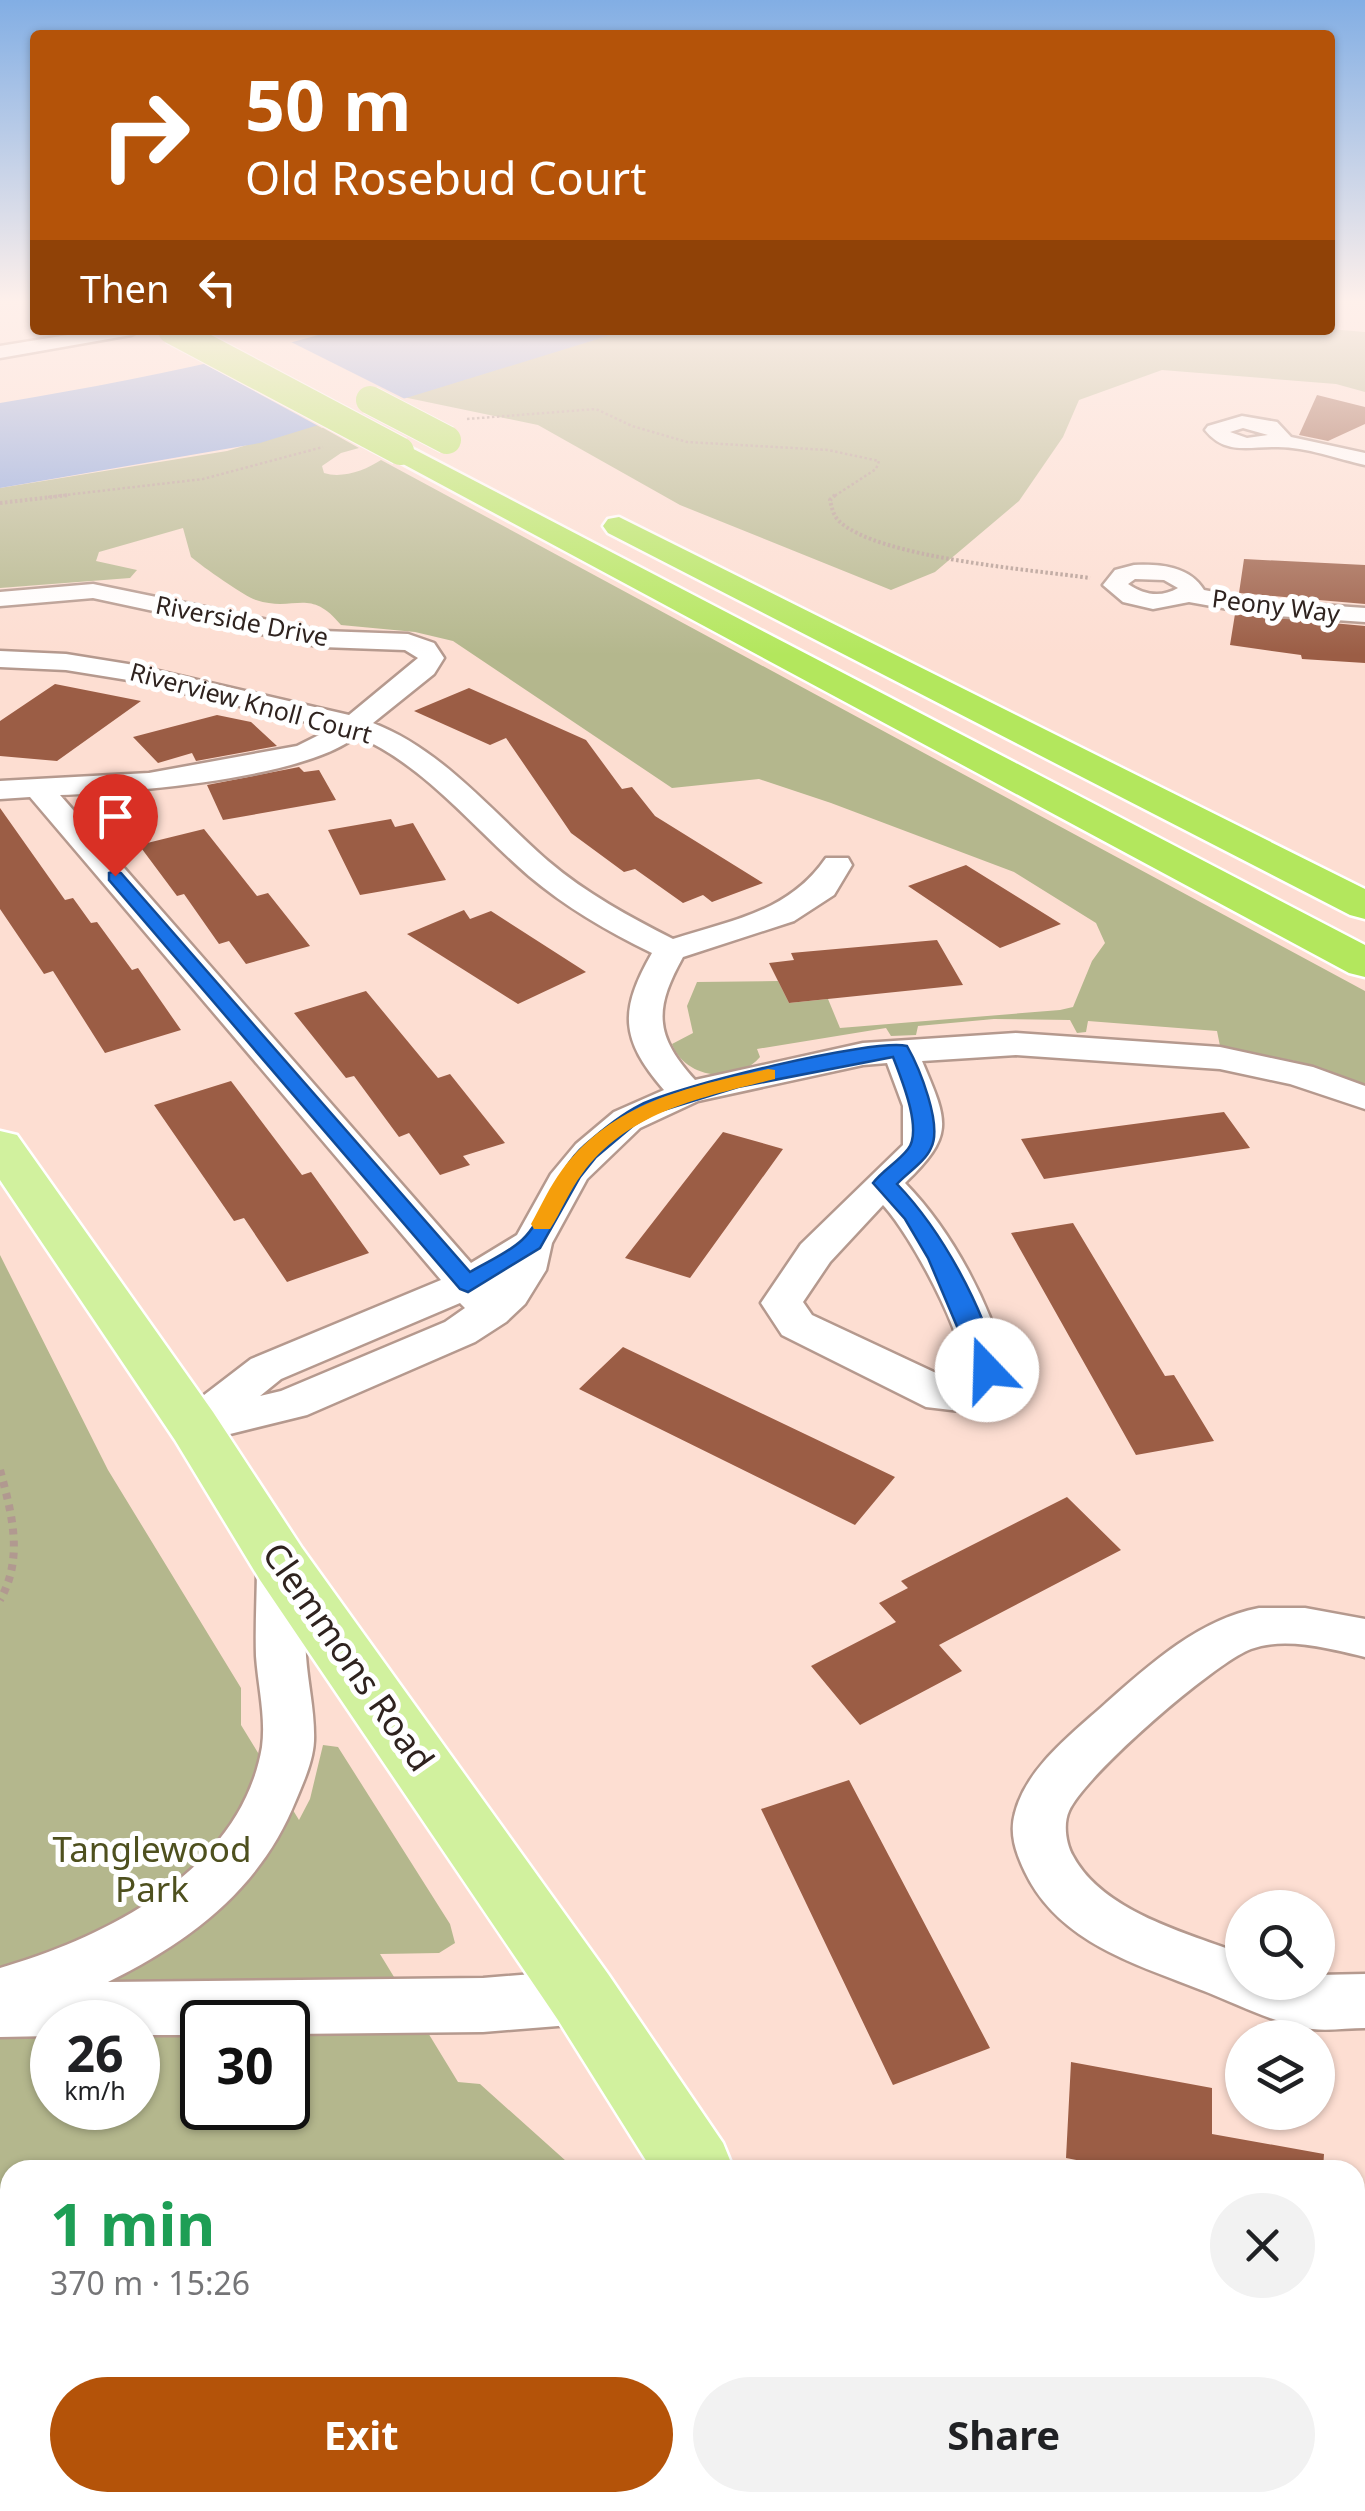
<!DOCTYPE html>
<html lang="en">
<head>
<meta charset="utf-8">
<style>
	body { margin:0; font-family:"Noto Sans",sans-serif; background:#f2f2f2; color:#202124; height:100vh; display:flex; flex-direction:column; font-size:38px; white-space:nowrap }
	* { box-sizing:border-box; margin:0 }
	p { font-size:32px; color:#757577 }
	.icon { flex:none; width:55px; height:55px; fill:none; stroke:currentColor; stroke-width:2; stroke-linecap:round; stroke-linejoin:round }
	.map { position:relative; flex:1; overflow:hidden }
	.panel { position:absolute; left:0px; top:2160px; width:1365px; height:352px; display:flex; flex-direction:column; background:#fff; border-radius:30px 30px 0 0; box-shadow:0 2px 8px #0004 }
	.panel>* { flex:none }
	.top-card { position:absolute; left:30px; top:30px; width:1305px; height:305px; border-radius:10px; box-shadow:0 2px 8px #0004; background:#b45309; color:#fff; overflow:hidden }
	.fabs { position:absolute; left:1225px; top:1890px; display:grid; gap:20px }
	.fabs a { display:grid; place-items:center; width:110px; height:110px; border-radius:50%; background:#fff; box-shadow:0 2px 8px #0004; font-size:50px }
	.speed { position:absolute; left:30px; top:2000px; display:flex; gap:20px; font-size:50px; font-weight:700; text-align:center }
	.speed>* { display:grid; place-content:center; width:130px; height:130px; border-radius:50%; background:#fff; box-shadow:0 2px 8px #0004; line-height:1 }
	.speed small { font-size:25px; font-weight:400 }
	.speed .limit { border:5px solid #111; border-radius:15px; background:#fff; color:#111 }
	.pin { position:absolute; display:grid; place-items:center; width:85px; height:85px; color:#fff; margin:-102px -42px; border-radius:50% 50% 50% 0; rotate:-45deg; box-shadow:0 0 10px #0007 }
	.pin .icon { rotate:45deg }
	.me { position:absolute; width:110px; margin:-55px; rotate:339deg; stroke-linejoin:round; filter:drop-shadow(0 0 8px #0008) }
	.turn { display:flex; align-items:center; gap:35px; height:210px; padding:0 50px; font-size:45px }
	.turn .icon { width:130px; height:130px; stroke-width:2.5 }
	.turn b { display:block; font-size:70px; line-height:85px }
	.then { display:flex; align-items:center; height:95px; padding:0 50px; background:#0003; gap:20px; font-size:38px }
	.round { display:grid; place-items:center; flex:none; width:105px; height:105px; border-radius:52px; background:#f2f2f2 }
	.head { display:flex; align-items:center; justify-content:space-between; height:170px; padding:0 50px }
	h1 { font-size:60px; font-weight:700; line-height:75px; color:#1e9e55 }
	.cta { display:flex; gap:20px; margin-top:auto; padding:20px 50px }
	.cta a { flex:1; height:115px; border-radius:60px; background:#b45309; color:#fff; font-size:40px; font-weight:700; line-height:115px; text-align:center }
	.cta a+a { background:#f2f2f2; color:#202124 }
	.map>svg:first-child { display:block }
</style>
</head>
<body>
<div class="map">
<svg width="1365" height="2511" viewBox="0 0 1365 2511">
	<rect width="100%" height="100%" fill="#fdded2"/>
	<path fill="#b4b78d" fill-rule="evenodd" d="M1330,329L1365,332V392L1336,384L1162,370L1079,400L1063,437L1019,501L935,572L891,590L680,505L538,425L403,397L627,330Z
		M316,424L359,448L341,453L322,466L324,473C342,479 366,470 381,460L1365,991V1085L1295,1061L1224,1048L1220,1046L1217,1031L1088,1021L1086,1032L1077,1033L1070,1020L994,1019L918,1026L916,1035L891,1036L886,1028L757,1049L760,1057C736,1085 685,1079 672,1044L693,1033L687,1006L697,982L778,981L789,1003L828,999L840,1028L1060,1010L1073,1007L1092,961L1105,943L1096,923L1014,872L831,803L759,779L672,788L453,641L415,632L341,625C309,586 295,613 256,600C244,596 203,567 191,557L183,528L99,552L96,561L137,570L130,578L0,588V488L227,451Z
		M0,1255L108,1470L241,1688V1725L299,1820L310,1799L323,1745L338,1747L450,1924L455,1943L439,1953L380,1954L458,2082L480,2084L576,2170H10V2502H786L792,2511H0ZM52,2022H138V2108H52ZM202,2022H288V2108H202Z"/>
	<path fill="#89a5de" d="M335,330H627L260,443L0,488V403C113,384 224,363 335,330Z"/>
	<path fill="#fdded2" d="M285,339L409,401L322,428L199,361Z"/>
	<path fill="#9b5d45" d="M1317,395L1365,407V424L1328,441L1299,435Z
		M1244,559L1365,565V604L1239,593Z
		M1235,614L1365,626V663L1302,659L1301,655L1230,645Z
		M55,684L141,701L57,761L0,756V721Z
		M469,688L586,740L622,789L632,787L655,816L763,883L712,902L703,895L683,903L635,869L624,872L571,833L506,738L490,745L414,711Z
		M217,715L251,722L277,746L196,761L192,753L158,763L133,737Z
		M299,767L304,772L319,770L336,800L223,820L207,785Z
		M0,808L65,900L73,898L91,923L97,922L132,970L138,968L181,1030L105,1053L53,971L44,974L0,909Z
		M391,819L395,827L413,823L446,880L360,895L328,830Z
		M204,829L257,896L268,893L310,946L246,964L229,941L219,944L184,894L177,896L139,845Z
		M966,865L1061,924L1000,948L908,886Z
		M464,910L470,919L491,911L586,972L518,1004L407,934Z
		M937,940L963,985L789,1003L769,963L794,960L791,953Z
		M366,991L438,1078L450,1074L505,1143L463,1156L470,1165L440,1175L409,1133L399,1137L354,1076L346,1078L294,1013Z
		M231,1081L302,1175L311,1172L369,1253L287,1282L244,1218L234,1221L154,1105Z
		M1224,1112L1250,1148L1044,1179L1021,1139Z
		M723,1132L783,1149L690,1278L625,1258Z
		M1073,1223L1165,1376L1174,1375L1214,1441L1136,1455L1011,1233Z
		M623,1347L895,1477L855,1525L579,1389Z
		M1067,1497L1121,1550L939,1645L962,1671L860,1725L811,1666L896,1622L879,1603L908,1588L901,1581Z
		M849,1780L990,2048L893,2085L761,1809Z
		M1071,2062L1212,2088V2134L1324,2154L1323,2170H1128L1066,2158Z"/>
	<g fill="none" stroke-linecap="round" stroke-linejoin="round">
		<g stroke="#b5998e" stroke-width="5">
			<path id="minor" d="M98,330H140L131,335L0,358V346Z
				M1242,416L1277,422L1291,437L1365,453V465C1338,459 1306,447 1278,447C1250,446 1226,456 1205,430L1208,426ZM1243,428L1268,435L1247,438L1230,432Z
				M1134,565C1161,564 1189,566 1204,590L1262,601L1365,608V622L1262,615L1189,602L1153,609L1123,602L1103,585L1115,570ZM1135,579L1164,580L1178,588C1161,598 1144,595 1128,584Z
				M93,584L322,631L408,634L434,643L444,658L434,674L373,723C443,750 493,813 548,861C587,894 628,916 673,939C732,920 789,912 826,858H848L852,865L834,895L794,921L683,957C654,1009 654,1035 695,1080L863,1043L1016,1033L1220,1047L1313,1067L1365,1086V1109L1290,1084L1220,1069L1016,1055L922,1061C948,1122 955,1135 905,1183C953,1232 990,1304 1008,1370L1000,1392L960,1411L926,1407L782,1335L761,1303L801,1244L903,1145V1106L887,1063L863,1065L698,1101L640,1128L587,1179L552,1243L546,1270L525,1304L506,1322L475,1342L307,1415L206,1440L194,1442L178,1437L172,1426L178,1415L251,1359L441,1280L30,797L0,799V781L149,773L297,746L333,728L128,680L66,670L0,667V651L66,654L128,664L349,715L418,658L405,650L322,647L93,598L0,606V592ZM357,736C426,766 473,828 529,876C567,908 607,931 652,953C619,1011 620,1039 664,1090L614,1112L576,1144L551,1174L517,1235L471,1263L60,795C131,792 303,779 357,736ZM883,1205C911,1235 964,1334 965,1374L953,1381L812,1315L803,1302L830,1262ZM460,1303L465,1308L445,1322L281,1391L260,1396L281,1379Z
				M281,1546L298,1551L305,1564C305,1595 304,1626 306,1656C308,1685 315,1712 314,1741C313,1761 304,1781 296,1800C261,1888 191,1941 108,1982L483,1978L583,1970L603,1978L612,1997L603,2016L583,2024L483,2032L288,2034V2022H202V2035H138V2022H52V2036L0,2037V1968C107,1937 241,1870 262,1747C266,1717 258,1686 256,1656C255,1625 257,1595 257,1564L264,1551Z
				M1259,1608H1305L1365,1619V1657C1332,1649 1285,1636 1251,1649C1214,1663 1085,1775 1069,1811C1063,1824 1066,1844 1073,1856C1103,1912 1187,1933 1242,1954V1982H1318V1975L1365,1974V2028C1348,2028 1329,2031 1312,2029C1276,2024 1237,2004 1204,1991C1136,1964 1059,1943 1025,1872C1016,1853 1009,1834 1015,1813C1026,1768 1073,1733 1106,1703C1150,1664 1200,1619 1259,1608Z"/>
		</g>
		<g stroke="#fff" stroke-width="5">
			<path id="major" d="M0,1131L17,1135L213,1412L302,1548L608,1974L723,2143L734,2170H652L558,2020L260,1580L175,1440L0,1180Z
				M876,2502H965L968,2511H879Z"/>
		</g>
		<g stroke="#fff" stroke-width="5">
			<path id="highway" d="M400,442L1365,945V977L1349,973L390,457L386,451L390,445Z
				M619,517L1365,889V919L1350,915L608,533L603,526L608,519Z"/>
		</g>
		<path stroke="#b19990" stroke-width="2.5" stroke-dasharray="2.5 2.5" stroke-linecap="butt" d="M467,419L596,409L632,426L687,442L828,450L879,461L876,469L833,497
			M48,497L203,479L323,447"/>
		<path stroke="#b19990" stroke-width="4" stroke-dasharray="2.5 2.5" stroke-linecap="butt" d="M835,495L830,500C832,508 833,515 839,521C877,558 1035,570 1090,578
			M0,503L69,495"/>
		<path stroke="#b19990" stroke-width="8" stroke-dasharray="6 6" stroke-linecap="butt" d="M0,1470C12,1514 24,1558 0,1600"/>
		<path stroke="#b19990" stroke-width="10" stroke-dasharray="8 8" stroke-linecap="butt" d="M0,2311L10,2314
			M360,2502L367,2511"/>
		<use href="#minor" fill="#fff" fill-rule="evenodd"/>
		<use href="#major" fill="#d1f19e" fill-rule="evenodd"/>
		<use href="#highway" fill="#b3e75d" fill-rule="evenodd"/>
		<g stroke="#fff" stroke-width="30" stroke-linecap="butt">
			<path id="highway-bridge" d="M172,330L400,451
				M370,400L447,440"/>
		</g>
		<use href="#highway-bridge" stroke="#b3e75d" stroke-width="28"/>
	</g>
	<linearGradient id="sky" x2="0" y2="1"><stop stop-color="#82aee4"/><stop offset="0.46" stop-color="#fef0eb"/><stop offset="1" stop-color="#fef0eb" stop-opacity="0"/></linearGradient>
	<rect width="1365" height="655" fill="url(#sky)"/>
	<path fill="#1a73e8" stroke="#114b97" stroke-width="2.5" d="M115,871L121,873L470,1272C487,1262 508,1253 522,1240C545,1219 555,1171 585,1145C602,1130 620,1115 640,1105C677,1086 872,1038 907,1046C919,1067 943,1125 931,1148C925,1162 907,1173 897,1184C942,1231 983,1306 999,1370L996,1376H978L928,1258L905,1219L873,1183C883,1170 898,1162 908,1149C923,1130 901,1078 893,1057L738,1087L657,1112L634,1125L596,1157L580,1177L540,1248L468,1292L460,1289L109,880V873Z"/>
	<path fill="#f59e0b" d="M768,1069L775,1070V1079C703,1097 628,1111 582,1174C569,1191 561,1212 550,1229H534L531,1224C541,1206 550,1186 562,1170C612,1102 691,1086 768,1069Z"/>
	<g text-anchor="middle" stroke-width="10" stroke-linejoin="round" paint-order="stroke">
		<g font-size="25" fill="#2f231f" stroke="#fff">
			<text transform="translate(1276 606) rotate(7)" y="9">Peony Way</text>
			<text transform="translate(242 621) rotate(11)" y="9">Riverside Drive</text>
			<text transform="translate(251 703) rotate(15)" y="9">Riverview Knoll Court</text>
		</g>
		<g font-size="35" fill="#2f231f" stroke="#fff">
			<text transform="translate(348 1657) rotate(55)" y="12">Clemmons Road</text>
		</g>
		<g font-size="35" fill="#4e501e" stroke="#fff">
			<text x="152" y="1862">Tanglewood<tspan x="152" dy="40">Park</tspan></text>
		</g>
	</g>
</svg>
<div class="fabs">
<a><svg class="icon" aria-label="search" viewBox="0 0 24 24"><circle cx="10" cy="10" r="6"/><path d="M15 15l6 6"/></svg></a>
<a><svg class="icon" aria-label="layers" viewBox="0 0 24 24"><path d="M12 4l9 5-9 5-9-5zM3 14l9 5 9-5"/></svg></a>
</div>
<div class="speed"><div>26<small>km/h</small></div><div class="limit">30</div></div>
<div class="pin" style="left:115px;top:876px;background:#d93025"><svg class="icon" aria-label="arrive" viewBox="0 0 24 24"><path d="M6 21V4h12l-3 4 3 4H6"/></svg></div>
<svg class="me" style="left:987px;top:1370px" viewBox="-20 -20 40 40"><circle r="19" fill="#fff"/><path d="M0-13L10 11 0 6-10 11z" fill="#1a73e8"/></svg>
<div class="top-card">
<div class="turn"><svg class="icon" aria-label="right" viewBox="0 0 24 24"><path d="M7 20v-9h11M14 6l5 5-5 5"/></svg><div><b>50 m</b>Old Rosebud Court</div></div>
<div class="then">Then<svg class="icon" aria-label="left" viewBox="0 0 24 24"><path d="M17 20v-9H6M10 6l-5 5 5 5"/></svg></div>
</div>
<section class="panel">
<div class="head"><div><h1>1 min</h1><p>370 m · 15:26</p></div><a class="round"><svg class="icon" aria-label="close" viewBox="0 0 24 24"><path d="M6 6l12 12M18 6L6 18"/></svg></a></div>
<div class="cta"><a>Exit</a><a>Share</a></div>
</section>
</div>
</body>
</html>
